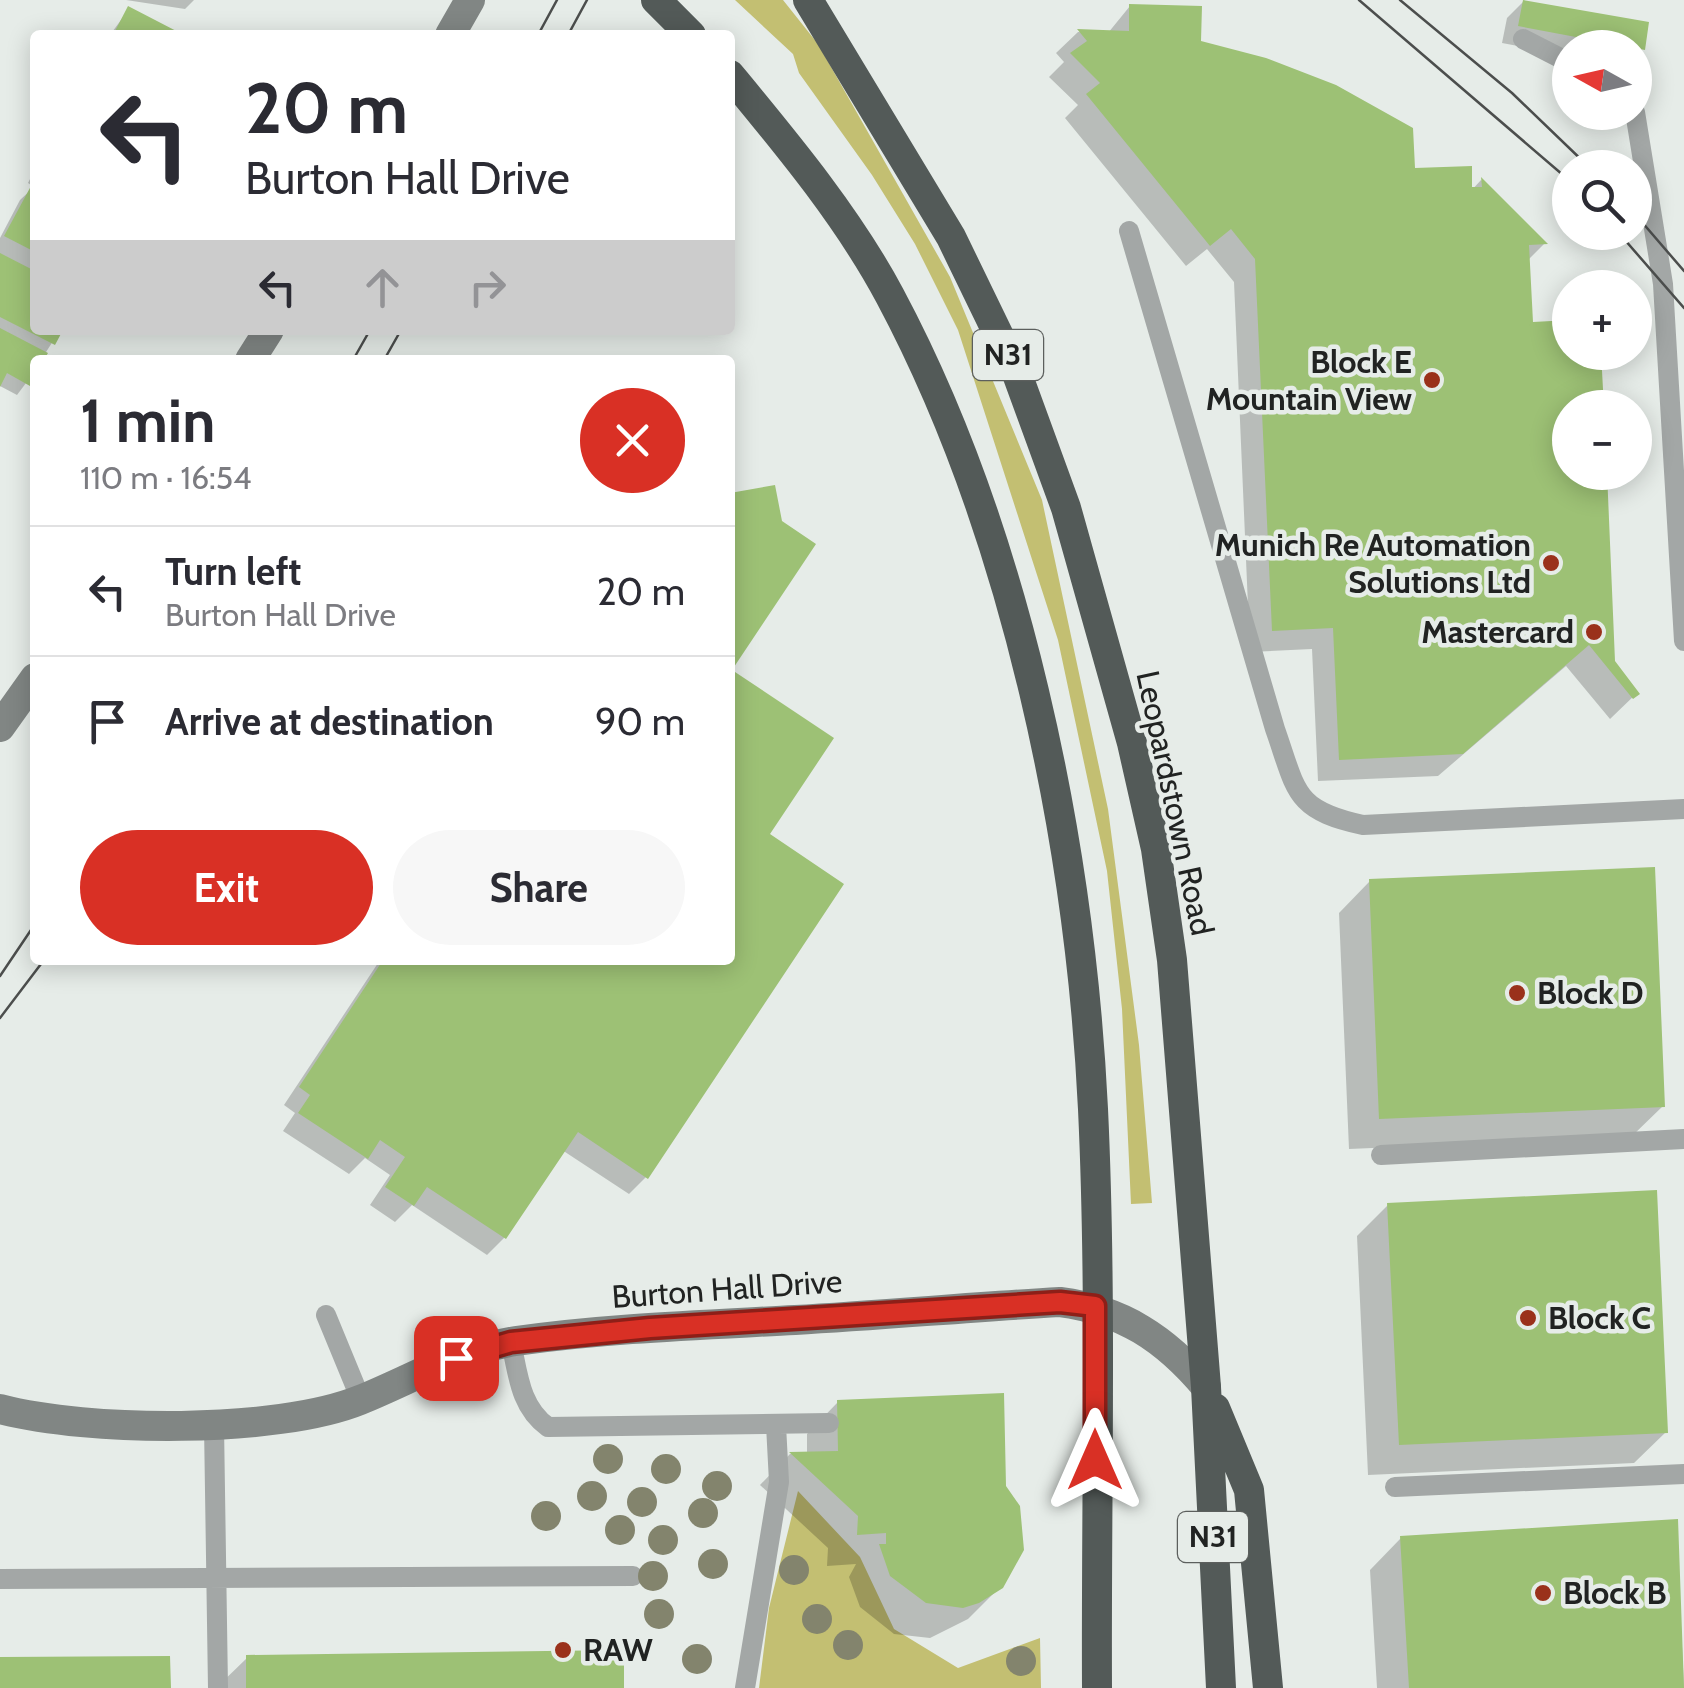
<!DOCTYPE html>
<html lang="en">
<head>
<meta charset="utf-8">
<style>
	body { margin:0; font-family:Cabin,sans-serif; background:#f7f7f7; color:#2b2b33; height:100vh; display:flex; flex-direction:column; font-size:38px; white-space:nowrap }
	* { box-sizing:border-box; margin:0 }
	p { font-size:32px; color:#7c7c81 }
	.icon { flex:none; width:55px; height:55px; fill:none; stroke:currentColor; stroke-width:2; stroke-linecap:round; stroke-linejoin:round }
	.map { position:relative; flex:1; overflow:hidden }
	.details { position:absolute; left:30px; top:355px; width:705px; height:610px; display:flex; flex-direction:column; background:#fff; border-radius:10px; box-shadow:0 5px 25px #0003 }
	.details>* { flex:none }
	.hud { position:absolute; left:30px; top:30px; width:705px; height:305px; border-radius:10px; box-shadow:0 5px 25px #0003; background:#fff; color:#2b2b33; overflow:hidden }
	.needle { width:65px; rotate:278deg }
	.tools { position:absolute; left:1552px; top:30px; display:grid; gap:20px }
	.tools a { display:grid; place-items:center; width:100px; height:100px; border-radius:50%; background:#fff; box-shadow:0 5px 25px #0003; font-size:50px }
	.pin { position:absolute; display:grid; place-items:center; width:85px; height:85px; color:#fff; margin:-42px; border-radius:20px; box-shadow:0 5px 15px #0006 }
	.me { position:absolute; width:110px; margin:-55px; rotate:0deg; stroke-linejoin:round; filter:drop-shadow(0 0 8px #0008) }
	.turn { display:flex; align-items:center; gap:35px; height:210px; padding:0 50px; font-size:45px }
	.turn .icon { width:130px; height:130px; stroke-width:2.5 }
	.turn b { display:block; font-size:70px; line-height:85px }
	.lanes { display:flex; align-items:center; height:95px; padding:0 50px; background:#0003; justify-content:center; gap:50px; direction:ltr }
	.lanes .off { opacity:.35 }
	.round { display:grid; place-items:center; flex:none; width:105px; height:105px; border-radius:52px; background:#f7f7f7 }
	.overview { display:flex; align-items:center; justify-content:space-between; height:170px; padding:0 50px }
	h1 { font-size:60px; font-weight:700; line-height:75px }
	.button { display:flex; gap:20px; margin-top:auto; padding:20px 50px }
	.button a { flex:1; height:115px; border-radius:60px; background:#d93025; color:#fff; font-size:40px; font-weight:700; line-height:115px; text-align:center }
	.button a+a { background:#f7f7f7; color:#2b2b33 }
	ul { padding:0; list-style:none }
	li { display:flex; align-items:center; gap:30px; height:130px; padding:0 50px; border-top:2px solid #e1e1e2 }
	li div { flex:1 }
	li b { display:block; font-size:38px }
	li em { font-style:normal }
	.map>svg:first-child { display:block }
</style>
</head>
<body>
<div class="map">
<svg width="1684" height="1688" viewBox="0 0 1684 1688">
	<rect width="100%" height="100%" fill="#e6ece8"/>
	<path fill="#c3bf72" d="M735,0H783L818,44L950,277L1042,500L1108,809L1139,1045L1152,1203L1131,1204L1122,1009L1107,871L1058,640L958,330L915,244L872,175L799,73L793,54Z
		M798,1491L860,1557L894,1629L958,1668L1040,1638L1041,1688H759L769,1608Z"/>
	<path fill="#0003" d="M126,0H194L185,9Z
		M1524,1L1642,49L1635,56V48H1570V56L1502,43L1507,18Z
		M1130,6L1412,170L1470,192L1481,180L1544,244L1527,261L1531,324L1570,322V472L1612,662L1637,693L1610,719L1566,666L1438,776L1318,781L1312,649L1250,652L1234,282L1207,249L1186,266L1065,118L1078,105L1049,77L1064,62L1056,53L1078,32L1108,33Z
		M129,9L179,35H110Z
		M35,169V330H60L41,360H35V371L17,395L0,386V238L20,200L34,187L28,183Z
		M730,671L766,835L841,884L646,1177L629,1194L562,1150L504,1238L487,1255L412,1205L395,1222L370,1205L390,1175L365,1158L349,1174L283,1131L295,1113L284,1105L380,960H730Z
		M1370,881L1663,1106L1631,1137L1349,1149L1339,913Z
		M1388,1205L1666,1432L1634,1463L1368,1475L1357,1236Z
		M838,1402L1004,1486L1018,1507L1021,1549L1001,1586L968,1619L930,1638L894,1634L860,1607L849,1577L856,1564L827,1566L828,1548L760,1485L790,1454H807V1434Z
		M1676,1521L1684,1688H1377L1370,1570L1401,1538Z
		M247,1658L622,1688H216Z"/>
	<path fill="#9dc175" d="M1523,0L1649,22L1645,50L1518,26Z
		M1129,4L1202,6L1201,41L1266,58L1336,85L1413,128L1415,168L1472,166V187H1482L1481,177L1548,244L1529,245L1533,322L1570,320V352H1601L1604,408H1570V472H1607L1615,661L1640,694L1633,699L1589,645L1463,754L1339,760L1333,628L1272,631L1255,259L1231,229L1210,246L1086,94L1100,83L1070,53L1087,41L1077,29L1129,31Z
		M128,6L184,35H113Z
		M31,186L35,188V252L4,236Z
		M0,253L35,271V330H63L55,345L0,317Z
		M0,328L48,353L44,360H35L30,386L7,373L0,387Z
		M775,485L782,521L816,544L732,670L834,738L770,834L844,884L648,1179L578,1132L506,1239L427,1187L414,1206L385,1187L405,1157L380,1140L368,1159L298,1113L310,1095L299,1087L383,960H730V493Z
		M1655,867L1665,1107L1379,1119L1369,879Z
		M1657,1190L1668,1433L1399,1445L1387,1203Z
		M1004,1393L1006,1486L1020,1506L1024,1550L1003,1588L979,1603L963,1608L926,1603L890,1576L879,1544H886V1533L857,1535L858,1516L789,1452L838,1451L837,1400Z
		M1678,1519L1684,1688H1409L1400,1536Z
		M624,1650V1688H246V1655Z
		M170,1656L171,1688H0V1657Z"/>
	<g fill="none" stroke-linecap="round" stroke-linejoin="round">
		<path stroke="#a3a7a6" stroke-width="20" d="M1523,39L1570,63
			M1635,112L1663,284L1684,641
			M1129,231L1275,729C1297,791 1293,810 1363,825L1684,809
			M1381,1155L1684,1139
			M326,1315L361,1400
			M511,1342C518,1374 520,1407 548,1427L829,1423
			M214,1425L218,1688
			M1395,1487L1684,1474
			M0,1579L633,1576
			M745,1688L779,1482L776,1425"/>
		<path stroke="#818684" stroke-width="30" d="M450,35L470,0
			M250,360L269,330
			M0,727L35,678
			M0,1409C88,1432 276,1434 360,1400C412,1379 459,1350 516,1341C608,1328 702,1325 795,1320C884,1315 972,1307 1060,1302C1122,1310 1166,1339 1206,1387"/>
		<path stroke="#535a58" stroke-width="30" d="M656,0L691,35
			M808,0L951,237L1016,371L1066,508L1132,743L1156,849L1172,960L1206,1387L1221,1688
			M730,75C787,144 848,217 890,296C1016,532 1080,842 1093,1109C1102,1301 1096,1495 1097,1688
			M1215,1408L1249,1490L1268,1688"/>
		<path stroke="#4c4e4d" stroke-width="2.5" d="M1359,0L1570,181
			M1400,0L1512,93L1590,168
			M538,35L557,0
			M568,35L587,0
			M1635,214L1684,271
			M1618,232L1684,308
			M353,360L370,330
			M384,360L401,330
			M0,976L35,924
			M0,1018L44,960"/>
	</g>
	<g fill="#83846d">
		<circle cx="608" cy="1459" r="15"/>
		<circle cx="666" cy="1469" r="15"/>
		<circle cx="717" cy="1486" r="15"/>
		<circle cx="592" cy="1496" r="15"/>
		<circle cx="642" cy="1502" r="15"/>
		<circle cx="703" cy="1513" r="15"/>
		<circle cx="546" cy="1516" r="15"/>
		<circle cx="620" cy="1530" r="15"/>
		<circle cx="663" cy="1540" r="15"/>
		<circle cx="713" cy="1564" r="15"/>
		<circle cx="794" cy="1570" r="15"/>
		<circle cx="653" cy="1576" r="15"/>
		<circle cx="659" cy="1614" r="15"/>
		<circle cx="817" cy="1619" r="15"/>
		<circle cx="848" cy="1645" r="15"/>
		<circle cx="697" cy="1659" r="15"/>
		<circle cx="1021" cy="1661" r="15"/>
	</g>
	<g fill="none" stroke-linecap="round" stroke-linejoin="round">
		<g stroke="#8d1f18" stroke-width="25">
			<path id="route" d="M456,1358L511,1342L650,1328L1060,1302L1095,1306V1460"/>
		</g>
		<use href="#route" stroke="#d93025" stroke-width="18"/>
	</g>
	<g fill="#9a311b" stroke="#e6ece8" stroke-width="4">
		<circle cx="1432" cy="380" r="10"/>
		<circle cx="1551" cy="563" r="10"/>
		<circle cx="1594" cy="632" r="10"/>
		<circle cx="1517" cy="993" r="10"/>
		<circle cx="1528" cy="1318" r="10"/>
		<circle cx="1543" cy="1593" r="10"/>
		<circle cx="563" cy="1650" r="10"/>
	</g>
	<g text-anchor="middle" stroke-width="9" stroke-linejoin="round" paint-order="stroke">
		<g fill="#e6ece8" stroke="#5c5f5d" stroke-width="2.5">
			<rect x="973" y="330" width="70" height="50" rx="8"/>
			<rect x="1178" y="1512" width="70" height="50" rx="8"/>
		</g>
		<g font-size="30" font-weight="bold" fill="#212322">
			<text x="1008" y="365">N31</text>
			<text x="1213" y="1547">N31</text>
		</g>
		<g font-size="32" font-weight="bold" fill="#212322" stroke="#e6ece8" text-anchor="start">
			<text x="1412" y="373" text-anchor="end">Block E<tspan x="1412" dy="37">Mountain View</tspan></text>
			<text x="1531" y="556" text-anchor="end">Munich Re Automation<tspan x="1531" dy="37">Solutions Ltd</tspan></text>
			<text x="1574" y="643" text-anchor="end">Mastercard</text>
			<text x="1537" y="1004">Block D</text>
			<text x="1548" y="1329">Block C</text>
			<text x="1563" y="1604">Block B</text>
			<text x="583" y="1661">RAW</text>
		</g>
		<g font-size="32" fill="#212322" stroke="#e6ece8">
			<text transform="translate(1175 803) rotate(78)" y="11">Leopardstown Road</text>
			<text transform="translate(727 1289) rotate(-4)" y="11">Burton Hall Drive</text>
		</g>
	</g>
</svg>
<div class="tools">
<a><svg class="needle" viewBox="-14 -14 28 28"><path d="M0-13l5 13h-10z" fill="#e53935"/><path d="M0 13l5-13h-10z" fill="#7c7c81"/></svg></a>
<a><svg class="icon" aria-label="search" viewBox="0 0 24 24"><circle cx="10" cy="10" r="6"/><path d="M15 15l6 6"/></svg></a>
<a>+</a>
<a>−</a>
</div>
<div class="pin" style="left:456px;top:1358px;background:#d93025"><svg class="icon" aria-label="arrive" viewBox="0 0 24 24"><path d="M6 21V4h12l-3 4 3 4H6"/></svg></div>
<svg class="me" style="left:1095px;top:1460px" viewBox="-20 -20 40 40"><path d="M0-17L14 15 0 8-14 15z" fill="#d93025" stroke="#fff" stroke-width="4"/></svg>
<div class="hud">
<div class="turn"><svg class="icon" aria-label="left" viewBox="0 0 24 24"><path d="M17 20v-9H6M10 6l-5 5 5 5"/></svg><div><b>20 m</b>Burton Hall Drive</div></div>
<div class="lanes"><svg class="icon" aria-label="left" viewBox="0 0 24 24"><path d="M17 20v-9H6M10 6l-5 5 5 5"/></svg><svg class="icon off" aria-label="ahead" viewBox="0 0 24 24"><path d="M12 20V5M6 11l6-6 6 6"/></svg><svg class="icon off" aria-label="right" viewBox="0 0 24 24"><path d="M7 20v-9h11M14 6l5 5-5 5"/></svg></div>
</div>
<section class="details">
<div class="overview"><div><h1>1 min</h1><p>110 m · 16:54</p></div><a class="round" style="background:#d93025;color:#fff"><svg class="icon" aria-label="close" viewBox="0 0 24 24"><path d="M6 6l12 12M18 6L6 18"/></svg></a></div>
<ul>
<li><svg class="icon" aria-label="left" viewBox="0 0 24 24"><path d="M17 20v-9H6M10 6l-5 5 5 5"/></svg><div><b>Turn left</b><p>Burton Hall Drive</p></div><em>20 m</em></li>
<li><svg class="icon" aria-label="arrive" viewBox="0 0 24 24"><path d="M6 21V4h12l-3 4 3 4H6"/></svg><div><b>Arrive at destination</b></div><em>90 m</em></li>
</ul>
<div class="button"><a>Exit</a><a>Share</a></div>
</section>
</div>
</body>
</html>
